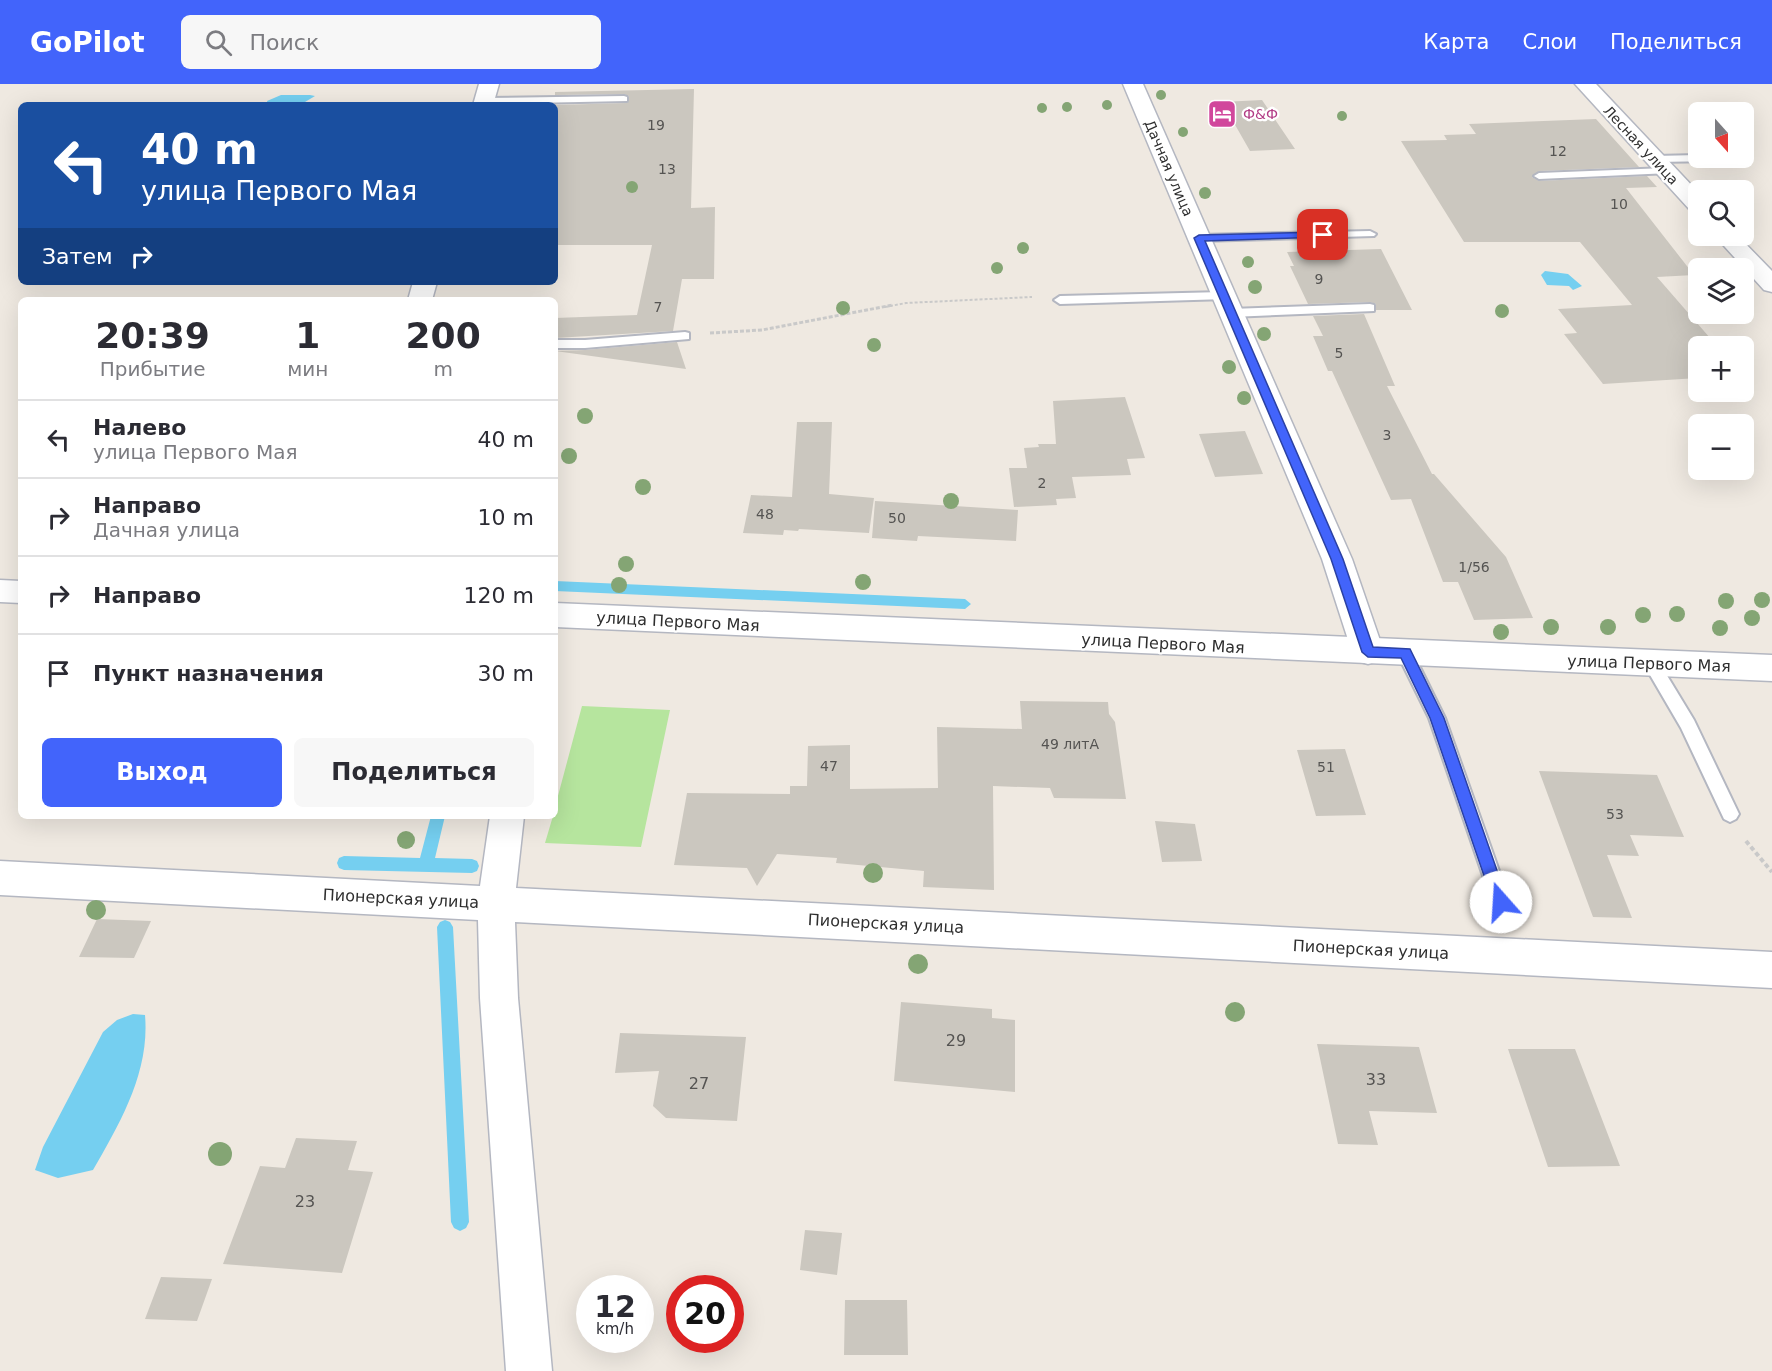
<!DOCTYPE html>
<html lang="ru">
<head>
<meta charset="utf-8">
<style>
	body { margin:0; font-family:"DejaVu Sans",sans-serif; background:#f7f7f7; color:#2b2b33; height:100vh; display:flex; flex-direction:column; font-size:22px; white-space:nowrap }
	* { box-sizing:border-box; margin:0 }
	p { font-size:20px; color:#7c7c81 }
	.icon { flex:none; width:33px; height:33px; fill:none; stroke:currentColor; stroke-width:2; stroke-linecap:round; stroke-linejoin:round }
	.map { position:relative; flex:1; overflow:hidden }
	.side { position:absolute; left:18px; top:213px; width:540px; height:522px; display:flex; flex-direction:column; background:#fff; border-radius:9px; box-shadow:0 6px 24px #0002 }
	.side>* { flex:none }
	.banner { position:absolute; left:18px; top:18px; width:540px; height:183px; border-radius:9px; box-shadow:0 6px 24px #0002; background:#1a4fa0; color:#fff; overflow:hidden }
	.needle { width:39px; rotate:159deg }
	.controls { position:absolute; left:1688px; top:18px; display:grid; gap:12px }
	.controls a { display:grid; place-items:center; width:66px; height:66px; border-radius:9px; background:#fff; box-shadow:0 6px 24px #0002; font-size:30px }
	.speed { position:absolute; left:576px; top:1191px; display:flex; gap:12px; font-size:30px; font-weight:700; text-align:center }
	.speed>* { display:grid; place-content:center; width:78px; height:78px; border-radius:50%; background:#fff; box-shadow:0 6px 24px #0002; line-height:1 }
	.speed small { font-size:15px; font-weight:400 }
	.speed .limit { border:9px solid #d22; background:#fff; color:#111 }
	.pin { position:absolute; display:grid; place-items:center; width:51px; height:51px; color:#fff; margin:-26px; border-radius:12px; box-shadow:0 3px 9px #0006 }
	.me { position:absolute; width:66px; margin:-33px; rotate:341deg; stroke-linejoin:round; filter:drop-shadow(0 0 4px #0008) }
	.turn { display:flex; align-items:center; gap:21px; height:126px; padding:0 24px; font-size:27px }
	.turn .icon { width:78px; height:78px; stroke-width:2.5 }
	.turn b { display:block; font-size:42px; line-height:51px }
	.then { display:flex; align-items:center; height:57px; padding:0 24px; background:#0003; gap:12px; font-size:22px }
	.eta { display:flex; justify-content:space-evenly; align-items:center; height:102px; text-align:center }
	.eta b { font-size:36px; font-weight:800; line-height:42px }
	.primary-button { display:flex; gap:12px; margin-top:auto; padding:12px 24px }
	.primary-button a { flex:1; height:69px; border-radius:9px; background:#4264fb; color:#fff; font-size:24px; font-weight:800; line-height:69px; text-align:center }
	.primary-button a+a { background:#f7f7f7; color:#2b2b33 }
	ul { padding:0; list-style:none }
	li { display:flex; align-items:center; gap:18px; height:78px; padding:0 24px; border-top:2px solid #e1e1e2 }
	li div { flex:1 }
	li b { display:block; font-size:22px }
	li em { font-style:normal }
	header { display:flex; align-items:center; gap:36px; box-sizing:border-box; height:84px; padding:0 30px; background:#4264fb; color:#fff }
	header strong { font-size:28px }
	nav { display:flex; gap:33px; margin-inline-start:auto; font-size:21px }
	.search { width:420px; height:54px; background:#f7f7f7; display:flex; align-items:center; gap:15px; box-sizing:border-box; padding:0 21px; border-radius:9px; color:#7c7c81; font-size:22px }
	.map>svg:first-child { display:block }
</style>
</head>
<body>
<header>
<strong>GoPilot</strong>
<div class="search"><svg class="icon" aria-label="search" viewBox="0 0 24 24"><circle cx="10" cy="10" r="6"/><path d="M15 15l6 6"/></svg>Поиск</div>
<nav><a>Карта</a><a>Слои</a><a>Поделиться</a></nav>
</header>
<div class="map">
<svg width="1772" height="1287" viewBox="0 0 1772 1287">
	<rect width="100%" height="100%" fill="#efe9e1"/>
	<path fill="#b6e59e" d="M582,622L670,626L641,763L545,759L553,732H555V723Z"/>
	<path fill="#75cff0" d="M281,11H310L315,12L305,18L304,21H268L267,17Z
		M1545,187L1568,190L1582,202L1573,206L1569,202L1547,201L1541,191Z
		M133,930L145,931C150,988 120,1039 93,1086L58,1094L35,1086L43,1063L103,948L117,936Z"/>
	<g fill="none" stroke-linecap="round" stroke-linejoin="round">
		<path fill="#75cff0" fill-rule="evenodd" d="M555,497L965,515L971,520L965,525L555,507Z
			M431,732H445L435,774L472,775L477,777L479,782L477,787L472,789L344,786L339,784L337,779L339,774L344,772L420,774Z
			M445,836L450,838L453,843L469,1138L466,1144L460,1147L454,1144L451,1138L437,843L440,838Z"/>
	</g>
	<path fill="#cbc7bf" d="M694,5L691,124L715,123L714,195H682L673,247L555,254V234L637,231L652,161H555V21L627,19L629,17V12L624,10L555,11V8Z
		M1262,16L1295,65L1250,67L1222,18Z
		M1596,35L1639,83L1539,87L1532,93L1539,97L1647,92L1657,103L1626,104L1694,191L1657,193L1717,262H1698V294L1603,300L1564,250L1577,249L1558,225L1632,221L1580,158H1464L1401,57L1447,56L1444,51L1476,50L1469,40Z
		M1381,165L1412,226H1376V220L1370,218L1308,220L1290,182H1294L1287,168Z
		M1364,230L1395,302H1387L1432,390H1434L1506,473L1533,534L1474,536L1458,498H1443L1411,415L1391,416L1332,287H1328L1313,252H1323L1313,232Z
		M677,258L686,285L555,267L585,266Z
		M1125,313L1145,374L1127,375L1131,391L1072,393L1076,414L1056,415L1057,421L1014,423L1009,384H1027L1024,364L1039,363L1038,360H1056L1053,317Z
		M797,338H832L829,410L874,414L869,449L799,445L798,447L784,446L783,451L743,449L751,411L792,413Z
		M1245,347L1263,390L1215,393L1199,350Z
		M875,417L1018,426L1016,457L918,452L917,457L872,454Z
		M1020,617L1108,618L1109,630L1115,638L1126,715L1054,714L1050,704L993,702L994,806L923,803L924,787L836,779L837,774L777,770L757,802L747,784L674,781L687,709L790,710V702H807L808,662L850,661V705L938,704L937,643L1022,645Z
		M1345,665L1366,731L1316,732L1297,666Z
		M1539,687L1657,691L1684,753L1630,751L1639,772L1607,771L1632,834L1593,833Z
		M1155,737L1195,740L1202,777L1162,778Z
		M97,835L151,837L134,874L79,873Z
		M901,918L992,925V934L1015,936V1008L894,997Z
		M620,949L746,953L737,1037L666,1034L653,1022L659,987L615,989Z
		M1317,960L1419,963L1437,1029L1369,1027L1378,1061L1338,1060Z
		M1508,965H1575L1620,1082L1548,1083Z
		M296,1054L357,1057L348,1086L373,1088L342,1189L223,1180L260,1082L285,1084Z
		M805,1146L842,1149L837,1191L800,1186Z
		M161,1193L212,1195L197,1237L145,1235Z
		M845,1216H907L908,1271H844Z"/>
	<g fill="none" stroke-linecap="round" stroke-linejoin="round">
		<g stroke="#b4b7c1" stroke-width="4">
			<path id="lane" d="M624,12L627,13V17L484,20L479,17L484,14Z
				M1698,71V74H1723L1718,77L1655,78L1650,75L1655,72Z
				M1666,84L1671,87L1670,89L1539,95L1534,92L1539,89Z
				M1370,147L1376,150L1374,152L1199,157L1193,154L1199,151Z
				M1223,208L1229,212L1227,215L1060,220L1054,216L1060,212Z
				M1370,220L1374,221V227L1231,233L1225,229L1231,225Z
				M685,248L689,249V255L585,264H555V256H585Z
				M1405,563L1411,565L1445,634L1510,818L1508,824L1501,826L1494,824L1492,818L1429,634L1397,569L1399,565Z
				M1651,573L1657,575L1694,636L1739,730L1736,735L1730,738L1724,735L1681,644L1643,579L1645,575Z"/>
		</g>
		<g stroke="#b4b7c1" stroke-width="3">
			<path id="street" d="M479,0H499L493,21H473Z
				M1123,0H1143L1352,475L1384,568L1379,577L1368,580L1357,577L1352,568L1322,475Z
				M1575,0H1596L1698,108V127L1690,126Z
				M1715,152H1738L1772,187V208L1764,206Z
				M413,198H437L432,216H408Z
				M490,732H524L516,804L1772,868V904L515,838L518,914L552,1287H506L480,914L478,836L0,811V777L480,802Z"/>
		</g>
		<g stroke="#b4b7c1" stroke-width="3">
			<path id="secondary" d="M0,496L21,497V519L0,518Z
				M555,519L1772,571V597L555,543Z"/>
		</g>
		<path stroke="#c9c9c9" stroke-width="2" stroke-dasharray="3 2" stroke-linecap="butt" d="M885,223L906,219L1032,213"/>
		<path stroke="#c9c9c9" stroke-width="3" stroke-dasharray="4 2" stroke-linecap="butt" d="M710,249L762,246L893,221"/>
		<path stroke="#c9c9c9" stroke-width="4" stroke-dasharray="4.5 3" stroke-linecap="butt" d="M1746,757L1772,788"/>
		<use href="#lane" fill="#fff" fill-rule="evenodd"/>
		<use href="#street" fill="#fff" fill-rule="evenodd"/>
		<use href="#secondary" fill="#fff" fill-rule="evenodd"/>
	</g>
	<g fill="#84a574">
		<circle cx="1161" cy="11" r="5"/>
		<circle cx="1107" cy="21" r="5"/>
		<circle cx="1067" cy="23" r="5"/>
		<circle cx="1042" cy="24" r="5"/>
		<circle cx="1342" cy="32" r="5"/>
		<circle cx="1183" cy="48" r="5"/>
		<circle cx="632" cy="103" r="6"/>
		<circle cx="1205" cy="109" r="6"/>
		<circle cx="1023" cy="164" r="6"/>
		<circle cx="1248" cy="178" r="6"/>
		<circle cx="997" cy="184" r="6"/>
		<circle cx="1255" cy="203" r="7"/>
		<circle cx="843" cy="224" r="7"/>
		<circle cx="1502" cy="227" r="7"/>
		<circle cx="1264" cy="250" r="7"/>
		<circle cx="874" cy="261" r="7"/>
		<circle cx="1229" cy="283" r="7"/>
		<circle cx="1244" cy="314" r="7"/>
		<circle cx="585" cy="332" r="8"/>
		<circle cx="569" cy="372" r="8"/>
		<circle cx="643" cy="403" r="8"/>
		<circle cx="951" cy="417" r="8"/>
		<circle cx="626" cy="480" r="8"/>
		<circle cx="863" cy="498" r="8"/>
		<circle cx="619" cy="501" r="8"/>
		<circle cx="1762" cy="516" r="8"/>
		<circle cx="1726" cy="517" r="8"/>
		<circle cx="1677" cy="530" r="8"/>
		<circle cx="1643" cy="531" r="8"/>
		<circle cx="1752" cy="534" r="8"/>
		<circle cx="1551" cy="543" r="8"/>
		<circle cx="1608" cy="543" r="8"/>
		<circle cx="1720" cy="544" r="8"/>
		<circle cx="1501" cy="548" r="8"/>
		<circle cx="406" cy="756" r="9"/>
		<circle cx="873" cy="789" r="10"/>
		<circle cx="96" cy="826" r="10"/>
		<circle cx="918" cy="880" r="10"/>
		<circle cx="1235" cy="928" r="10"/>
		<circle cx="220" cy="1070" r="12"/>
	</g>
	<path fill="#4264fb" stroke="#2b41a3" stroke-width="1.5" d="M1323,148L1328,151L1327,153L1205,157L1343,475L1373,563L1410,565L1444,634L1508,818L1506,823L1501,825L1495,823L1493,818L1430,634L1401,574L1368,573L1362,568L1331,475L1194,154L1199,151Z"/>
	<defs>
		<g id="hotel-square" transform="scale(1.5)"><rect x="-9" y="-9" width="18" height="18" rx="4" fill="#d1479c" stroke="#fff"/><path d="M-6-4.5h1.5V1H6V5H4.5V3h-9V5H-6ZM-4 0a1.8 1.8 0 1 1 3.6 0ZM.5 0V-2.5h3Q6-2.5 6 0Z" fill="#fff"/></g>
	</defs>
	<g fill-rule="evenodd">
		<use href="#hotel-square" x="1222" y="30"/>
	</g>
	<g text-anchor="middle" stroke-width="4.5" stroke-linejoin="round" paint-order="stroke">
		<g font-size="14" fill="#b23c85" stroke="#fff" text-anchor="start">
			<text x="1243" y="35">Ф&amp;Ф</text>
		</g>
		<g font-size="14" fill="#555452">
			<text x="656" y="46">19</text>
			<text x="1558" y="72">12</text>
			<text x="667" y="90">13</text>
			<text x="1619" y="125">10</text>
			<text x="1319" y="200">9</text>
			<text x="658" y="228">7</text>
			<text x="1339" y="274">5</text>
			<text x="1387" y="356">3</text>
			<text x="1042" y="404">2</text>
			<text x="765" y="435">48</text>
			<text x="897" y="439">50</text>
			<text x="1474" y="488">1/56</text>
			<text x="1070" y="665">49 литА</text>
			<text x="829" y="687">47</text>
			<text x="1326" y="688">51</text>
			<text x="1615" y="735">53</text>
		</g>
		<g font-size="14" fill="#2e2e2e" stroke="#fff">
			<text transform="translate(1641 61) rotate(47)" y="5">Лесная улица</text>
			<text transform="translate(1169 84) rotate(67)" y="5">Дачная улица</text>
		</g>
		<g font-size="16" fill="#2e2e2e" stroke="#fff">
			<text transform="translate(678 537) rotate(3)" y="6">улица Первого Мая</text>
			<text transform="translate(1163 559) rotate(3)" y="6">улица Первого Мая</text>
			<text transform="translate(1649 579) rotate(2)" y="6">улица Первого Мая</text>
			<text transform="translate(401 814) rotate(3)" y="6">Пионерская улица</text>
			<text transform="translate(886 839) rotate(3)" y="6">Пионерская улица</text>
			<text transform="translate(1371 865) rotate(3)" y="6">Пионерская улица</text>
		</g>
		<g font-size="16" fill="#555452">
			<text x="956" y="962">29</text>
			<text x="1376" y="1001">33</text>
			<text x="699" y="1005">27</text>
			<text x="305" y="1123">23</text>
		</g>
	</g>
</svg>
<div class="controls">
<a><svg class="needle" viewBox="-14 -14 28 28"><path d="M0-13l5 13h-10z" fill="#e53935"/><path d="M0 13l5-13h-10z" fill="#7c7c81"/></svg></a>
<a><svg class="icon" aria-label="search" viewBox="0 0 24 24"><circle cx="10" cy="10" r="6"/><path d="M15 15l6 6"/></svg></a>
<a><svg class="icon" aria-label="layers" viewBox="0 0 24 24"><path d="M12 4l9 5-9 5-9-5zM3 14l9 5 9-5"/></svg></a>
<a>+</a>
<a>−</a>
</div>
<div class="speed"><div>12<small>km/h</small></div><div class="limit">20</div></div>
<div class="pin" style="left:1323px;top:151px;background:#d93025"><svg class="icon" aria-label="arrive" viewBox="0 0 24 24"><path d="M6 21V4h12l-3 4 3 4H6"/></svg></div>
<svg class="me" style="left:1501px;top:818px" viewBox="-20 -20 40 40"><circle r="19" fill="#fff"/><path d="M0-13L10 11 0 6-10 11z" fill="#4264fb"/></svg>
<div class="banner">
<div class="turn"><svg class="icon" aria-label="left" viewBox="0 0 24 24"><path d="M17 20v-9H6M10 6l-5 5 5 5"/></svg><div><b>40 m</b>улица Первого Мая</div></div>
<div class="then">Затем<svg class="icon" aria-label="right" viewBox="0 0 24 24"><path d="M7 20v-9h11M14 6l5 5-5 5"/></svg></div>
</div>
<section class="side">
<div class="eta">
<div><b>20:39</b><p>Прибытие</p></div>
<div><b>1</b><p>мин</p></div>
<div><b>200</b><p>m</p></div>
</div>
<ul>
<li><svg class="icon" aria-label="left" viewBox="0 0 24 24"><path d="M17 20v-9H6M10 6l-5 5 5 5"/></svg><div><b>Налево</b><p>улица Первого Мая</p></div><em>40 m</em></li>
<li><svg class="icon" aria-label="right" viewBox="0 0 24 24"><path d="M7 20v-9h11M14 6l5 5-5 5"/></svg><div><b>Направо</b><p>Дачная улица</p></div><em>10 m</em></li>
<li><svg class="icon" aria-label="right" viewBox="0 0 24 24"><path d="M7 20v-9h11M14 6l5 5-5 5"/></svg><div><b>Направо</b></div><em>120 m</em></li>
<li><svg class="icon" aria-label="arrive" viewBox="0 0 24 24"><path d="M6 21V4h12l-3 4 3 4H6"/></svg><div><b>Пункт назначения</b></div><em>30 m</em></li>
</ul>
<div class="primary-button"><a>Выход</a><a>Поделиться</a></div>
</section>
</div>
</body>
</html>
